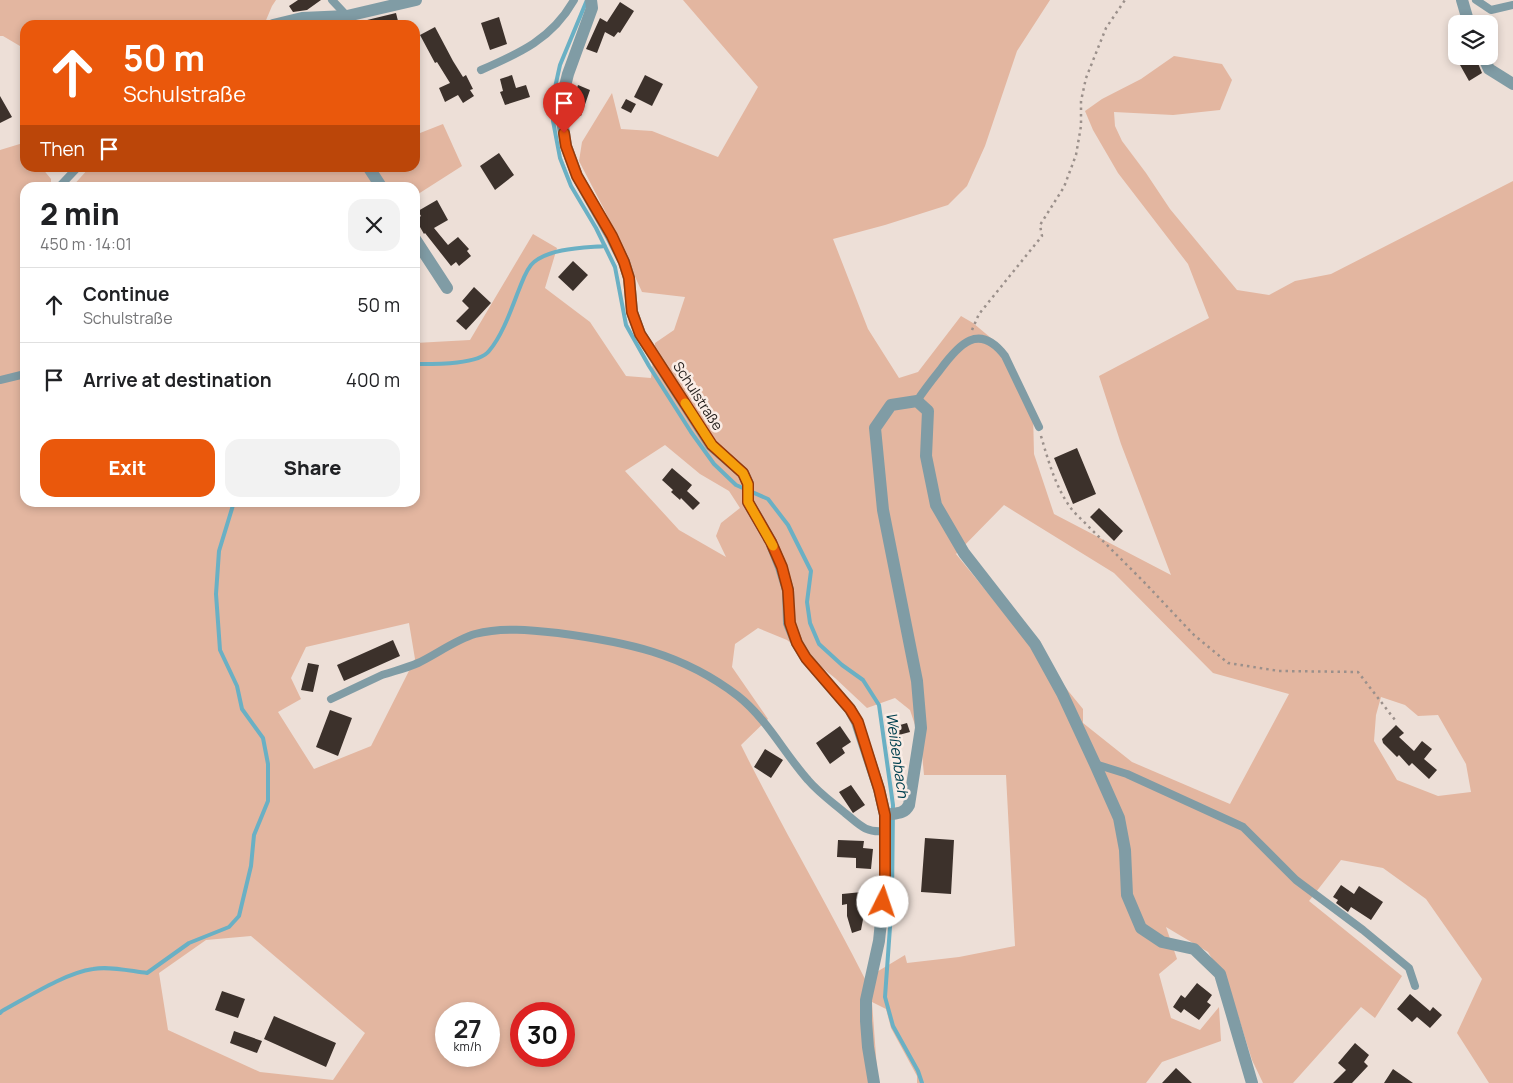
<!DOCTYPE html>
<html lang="en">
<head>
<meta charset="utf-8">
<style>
	body { margin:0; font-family:Manrope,sans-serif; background:#f2f2f2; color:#202124; height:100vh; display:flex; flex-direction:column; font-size:19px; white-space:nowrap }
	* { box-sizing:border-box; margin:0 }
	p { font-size:16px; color:#757577 }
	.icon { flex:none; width:28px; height:28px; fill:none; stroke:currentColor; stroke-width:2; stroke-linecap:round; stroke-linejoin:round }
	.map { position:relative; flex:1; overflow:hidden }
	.side { position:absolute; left:20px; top:182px; width:400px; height:325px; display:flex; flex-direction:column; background:#fff; border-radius:15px; box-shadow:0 2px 8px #0003 }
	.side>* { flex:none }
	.guide { position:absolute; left:20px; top:20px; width:400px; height:152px; border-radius:15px; box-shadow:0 2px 8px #0003; background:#ea580c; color:#fff; overflow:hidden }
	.controls { position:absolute; left:1448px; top:15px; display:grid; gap:10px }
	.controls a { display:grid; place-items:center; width:50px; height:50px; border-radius:10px; background:#fff; box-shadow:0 2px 8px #0003; font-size:25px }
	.speed { position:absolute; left:435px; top:1002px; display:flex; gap:10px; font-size:25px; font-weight:700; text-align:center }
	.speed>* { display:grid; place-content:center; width:65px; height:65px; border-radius:50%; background:#fff; box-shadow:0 2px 8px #0003; line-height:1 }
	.speed small { font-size:12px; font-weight:400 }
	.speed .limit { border:8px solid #d22; background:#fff; color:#111 }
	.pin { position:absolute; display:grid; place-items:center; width:42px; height:42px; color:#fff; margin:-51px -21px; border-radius:50% 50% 50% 0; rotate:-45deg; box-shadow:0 0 5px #0007 }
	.pin .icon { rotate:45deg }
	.me { position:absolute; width:55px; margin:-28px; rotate:4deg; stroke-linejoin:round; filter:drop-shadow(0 0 4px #0008) }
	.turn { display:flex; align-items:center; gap:18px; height:105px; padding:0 20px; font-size:22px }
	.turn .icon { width:65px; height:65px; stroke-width:2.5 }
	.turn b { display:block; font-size:35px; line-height:42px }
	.then { display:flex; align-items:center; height:48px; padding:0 20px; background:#0003; gap:10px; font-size:19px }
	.round { display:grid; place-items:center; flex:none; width:52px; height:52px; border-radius:15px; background:#f2f2f2 }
	.overview { display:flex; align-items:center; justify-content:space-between; height:85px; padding:0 20px }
	h1 { font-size:30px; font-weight:800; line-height:38px }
	.cta { display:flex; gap:10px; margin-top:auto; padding:10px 20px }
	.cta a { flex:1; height:58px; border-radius:15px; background:#ea580c; color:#fff; font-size:20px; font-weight:800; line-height:58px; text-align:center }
	.cta a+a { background:#f2f2f2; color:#202124 }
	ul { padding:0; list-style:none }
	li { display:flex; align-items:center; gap:15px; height:75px; padding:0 20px; border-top:1px solid #e0e0e0 }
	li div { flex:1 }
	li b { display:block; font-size:19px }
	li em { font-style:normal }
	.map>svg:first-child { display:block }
</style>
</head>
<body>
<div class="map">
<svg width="1513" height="1083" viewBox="0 0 1513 1083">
	<rect width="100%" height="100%" fill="#eddfd7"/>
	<path fill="#e3b6a0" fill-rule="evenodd" d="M0,0H276L272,6L264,25H25V49L3,36H0Z
		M683,0H1050L1017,51L985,146L967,186L948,205L885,225L833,239L868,329L899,378L918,372L961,316L973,323L1003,348L1033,413L1034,454L1054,514L1171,575L1121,444L1099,376L1209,318L1188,264L1118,173L1093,130L1085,111L1102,99L1141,79L1174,56L1222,64L1232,80L1220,110L1173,115L1114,112L1115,126L1122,141L1146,173L1170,209L1237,290L1269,295L1295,281L1331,274L1513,181V1083H1489L1457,1033L1482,979L1426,899L1383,868L1341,860L1309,901L1402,976L1375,1018L1361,1007L1293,1083H1263L1252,1060L1229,987L1208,952L1166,927L1177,959L1159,974L1171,1018L1200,1030L1219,1007L1221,1041L1162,1062L1146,1083H917V1076L891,1028L886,1009L872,1002L878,1083H0V150L23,143L25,145V168H42L51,179V187L25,188V502H415V343L470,340L533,234L557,248L545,288L590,322L626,376L651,378L655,343L674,330L685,297L642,292L605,211L579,161L582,142L612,93L621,129L652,131L718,157L758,87ZM665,445L700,474L729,491L740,508L721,523L716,536L726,557L679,530L625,471ZM1004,505L1114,573L1213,673L1289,694L1230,804L1132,762L1083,723V709L956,554ZM409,623L415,659L371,746L314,769L278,712L301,699L291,678L306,647ZM758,628L787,640L835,678L867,708L895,698L910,710L921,743L924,775H1006L1015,946L959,957L907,963L905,955L865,979C825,900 780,824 741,745L768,719L732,667L735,644ZM1381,697L1405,705L1418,716L1438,715L1466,764L1471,792L1438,796L1397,780L1374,741L1376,715ZM251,936L365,1033L333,1080L260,1072L168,1030L159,973L206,940ZM446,1014H489V1056H446ZM521,1014H564V1056H521Z
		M443,124L462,166L415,196V188H71L89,168H415V135Z"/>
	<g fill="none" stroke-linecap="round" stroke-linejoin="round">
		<path stroke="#6ab0c4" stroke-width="4" d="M587,0L560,65L554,92L553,121L560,158L571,186L596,228L615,267L626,325L649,366L691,432L714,464L736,485L768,499L788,525L811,571L807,602L810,623L819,644L842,665L863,680L879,705L893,805L892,899L885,997L893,1026L918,1071L922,1083
			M415,364C433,364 478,365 489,351C502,336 511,310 518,292C522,283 526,268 534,262C551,248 584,248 605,246
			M0,1013L2,1011C28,997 65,973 93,969C110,966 130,971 147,973L189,943L229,927L239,916L251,866L254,835L268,801V764L263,738L242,709L237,686L220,650L216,594L219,551L234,502"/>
	</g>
	<path fill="#3c312b" d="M298,0H321L307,10L293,12L289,6Z
		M620,2L634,11L620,33L618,32L614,37L605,32L597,53L586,49L600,18L607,22Z
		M396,13L399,25H364L363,21Z
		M499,17L507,44L490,50L481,23Z
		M435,27L453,61L463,77L466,75L473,89L470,90L474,96L463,103L458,95L445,102L439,88L450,83L437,62L435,63L420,35Z
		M1455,56H1475L1482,73L1469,81Z
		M512,75L516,88L526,85L530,97L505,105L500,92L503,91L500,79Z
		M645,75L663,84L652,106L634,97Z
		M578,85L590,90L581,116L570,112V107Z
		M0,96L12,117L0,123Z
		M626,99L636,104L631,113L621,108Z
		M499,153L514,175L495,190L480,166Z
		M437,200L448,220L434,228L448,245L458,237L469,249L467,251L471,256L459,266L456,262L451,266L425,233L424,234L416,220L421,216L418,211Z
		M573,261L588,275L573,291L558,277Z
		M474,287L491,303L466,330L456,321L469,308L462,301Z
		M1077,448L1096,494L1073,504L1054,458Z
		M672,468L692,485L687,491L700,503L693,510L681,498L680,500L671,492L673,490L662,480Z
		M1099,508L1123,531L1114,541L1090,517Z
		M393,640L400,656L344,681L337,665Z
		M308,663L319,665L313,692L301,690Z
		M330,710L352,718L338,756L316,747Z
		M907,723L910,732L895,736L893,727Z
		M1396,725L1404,733L1399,737L1414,751L1422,741L1432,749L1424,759L1437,770L1429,779L1412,763L1409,766L1399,755L1397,757L1383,743L1382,739Z
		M840,726L851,742L842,748L845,753L830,764L816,743Z
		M765,749L783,760L771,778L754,767Z
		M851,785L865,805L853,813L839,792Z
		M925,838L954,840L951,894L921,892Z
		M838,840L864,841L863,848L873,849L871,869L856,868V858L837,857Z
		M1341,885L1354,894L1359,886L1383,902L1371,920L1351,907L1348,912L1336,903L1338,900L1333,897Z
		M862,892V908L865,909L861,930L852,933L847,916V904L842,905V894Z
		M1197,983L1212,995L1207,1002L1211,1005L1199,1020L1184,1009L1181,1013L1173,1007L1181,995L1185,998Z
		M222,991L245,999L238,1018L215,1010Z
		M1410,994L1430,1011L1433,1007L1442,1015L1430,1028L1417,1017L1412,1022L1397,1009Z
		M274,1016L336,1043L326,1067L264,1039Z
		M234,1031L262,1041L257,1053L230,1043Z
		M1355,1043L1369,1055L1364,1062L1368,1066L1352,1083H1333L1346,1070L1338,1063Z
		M1176,1068L1192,1083H1162Z
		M1393,1069L1413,1083H1384Z"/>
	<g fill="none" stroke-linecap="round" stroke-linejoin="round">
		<path stroke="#9b908b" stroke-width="2.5" stroke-dasharray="2.5 4" stroke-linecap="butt" d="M972,330L979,314L1042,236L1040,225L1064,187L1076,155L1081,126V101L1086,78L1106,28L1125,0
			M1041,436C1049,463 1056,489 1073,511L1143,581L1194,635L1228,663L1279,671L1358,672L1395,720"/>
		<path stroke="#809ca5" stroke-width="8" d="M332,0L347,16
			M1476,0L1491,10L1513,5
			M481,70C520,53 552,39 574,0
			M58,188L77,168
			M0,380L25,374
			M917,401C924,390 932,380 940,370C959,344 979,322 1005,356L1039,427
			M331,699C348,691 365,683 382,675C394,671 407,668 418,663C437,654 455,640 475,634C502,627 531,630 558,633C626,642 682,653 738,696C767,719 784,753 808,780C819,793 832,802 845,813C859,824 865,833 884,831
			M1095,764L1127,774L1243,827L1296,880L1363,930L1409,968L1415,986"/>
		<path stroke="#809ca5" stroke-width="12" d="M591,0L592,8L568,74L562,98V120L566,146L577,176L611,236L624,262L629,278L632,312L640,334L711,445L743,473L748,484V502L771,542L781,567L788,590L789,623L797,643L806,658L850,709L857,722L879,789L885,815V883L879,941L866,1000V1021L868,1047L874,1083
			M1462,0L1469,24
			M273,25L302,18L347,16L416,0
			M1483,56L1489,69L1513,84
			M369,168L382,188
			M415,239L447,288
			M885,815C895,813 904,815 909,805L921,728L917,681L883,510L875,428L891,405L917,401L928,411L926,456L936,505L964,553L1035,644L1062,693L1095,764L1119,818L1125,850L1127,895L1141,928L1162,942L1194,949L1220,974L1252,1083"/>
	</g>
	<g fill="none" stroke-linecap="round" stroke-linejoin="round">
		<g stroke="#983908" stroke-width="12">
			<path id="route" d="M564,133L566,146L577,176L612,236L624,262L629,278L632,312L640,334L712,445L743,473L748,484V502L771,542L782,567L788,590L790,623L797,643L806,658L850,709L858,722L879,789L885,815V882L883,902"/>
		</g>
		<use href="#route" stroke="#ea580c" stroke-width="9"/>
		<path stroke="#f59e0b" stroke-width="9" d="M685,403L712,445L743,473L748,484V502L773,546"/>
	</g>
	<g text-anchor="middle" stroke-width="5" stroke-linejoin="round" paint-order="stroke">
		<g font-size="14" fill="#26211e" stroke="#faece5">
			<text transform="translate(698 396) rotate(57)" y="5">Schulstraße</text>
		</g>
		<g font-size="15" font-style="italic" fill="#004150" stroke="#faece5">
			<text transform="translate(897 755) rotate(82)" y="5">Weißenbach</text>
		</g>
	</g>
</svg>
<div class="controls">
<a><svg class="icon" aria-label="layers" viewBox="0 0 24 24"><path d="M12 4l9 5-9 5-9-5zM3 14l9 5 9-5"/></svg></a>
</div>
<div class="speed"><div>27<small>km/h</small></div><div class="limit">30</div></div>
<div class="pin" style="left:564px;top:133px;background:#d93025"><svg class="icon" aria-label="arrive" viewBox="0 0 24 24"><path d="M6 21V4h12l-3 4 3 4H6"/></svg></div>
<svg class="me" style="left:883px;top:902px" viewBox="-20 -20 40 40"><circle r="19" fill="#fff"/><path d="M0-13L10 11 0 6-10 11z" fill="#ea580c"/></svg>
<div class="guide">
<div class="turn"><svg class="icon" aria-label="ahead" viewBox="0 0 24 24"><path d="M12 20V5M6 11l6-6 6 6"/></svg><div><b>50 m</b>Schulstraße</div></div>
<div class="then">Then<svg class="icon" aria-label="arrive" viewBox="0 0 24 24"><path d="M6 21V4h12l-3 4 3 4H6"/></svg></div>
</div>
<section class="side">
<div class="overview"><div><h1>2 min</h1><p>450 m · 14:01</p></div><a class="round"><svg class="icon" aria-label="close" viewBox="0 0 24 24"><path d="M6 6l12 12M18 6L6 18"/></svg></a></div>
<ul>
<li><svg class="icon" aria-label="ahead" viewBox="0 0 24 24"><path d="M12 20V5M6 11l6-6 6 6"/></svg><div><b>Continue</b><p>Schulstraße</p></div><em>50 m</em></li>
<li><svg class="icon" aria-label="arrive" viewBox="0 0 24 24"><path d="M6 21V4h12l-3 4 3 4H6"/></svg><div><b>Arrive at destination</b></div><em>400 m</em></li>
</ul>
<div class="cta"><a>Exit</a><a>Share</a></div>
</section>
</div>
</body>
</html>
